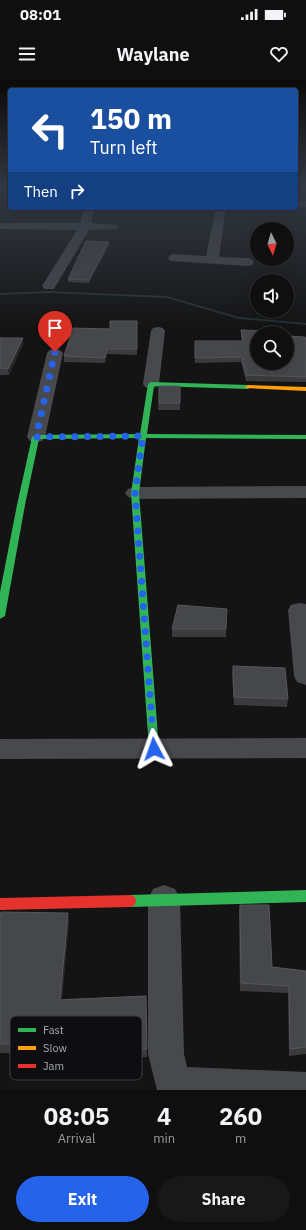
<!DOCTYPE html>
<html lang="en">
<head>
<meta charset="utf-8">
<style>
	body { margin:0; font-family:"IBM Plex Sans",sans-serif; background:#181818; color:#f1f3f6; height:100vh; display:flex; flex-direction:column; font-size:15px; white-space:nowrap }
	* { box-sizing:border-box; margin:0 }
	p { font-size:13px; color:#9b9c9e }
	.icon { flex:none; width:22px; height:22px; fill:none; stroke:currentColor; stroke-width:2; stroke-linecap:round; stroke-linejoin:round }
	.map { position:relative; height:1010px; overflow:hidden }
	.side { display:flex; flex-direction:column; background:#0f0f0f; flex:1 }
	.side>* { flex:none }
	.guide { position:absolute; left:8px; top:8px; width:290px; height:122px; border-radius:4px; box-shadow:0 4px 16px #0002,0 0 0 1px #2f2f2f; background:#1a4fa0; color:#fff; overflow:hidden }
	.needle { width:26px; rotate:175deg }
	.controls { position:absolute; left:250px; top:142px; display:grid; gap:8px }
	.controls a { display:grid; place-items:center; width:44px; height:44px; border-radius:50%; background:#0f0f0f; box-shadow:0 4px 16px #0002,0 0 0 1px #2f2f2f; font-size:20px }
	.pin { position:absolute; display:grid; place-items:center; width:34px; height:34px; color:#fff; margin:-41px -17px; border-radius:50% 50% 50% 0; rotate:-45deg; box-shadow:0 0 4px #0007 }
	.pin .icon { rotate:45deg }
	.me { position:absolute; width:44px; margin:-22px; rotate:356deg; stroke-linejoin:round; filter:drop-shadow(0 0 3px #0008) }
	.turn { display:flex; align-items:center; gap:14px; height:84px; padding:0 16px; font-size:18px }
	.turn .icon { width:52px; height:52px; stroke-width:2.5 }
	.turn b { display:block; font-size:28px; line-height:34px }
	.then { display:flex; align-items:center; height:38px; padding:0 16px; background:#0003; gap:8px; font-size:15px }
	.eta { display:flex; justify-content:space-evenly; align-items:center; height:68px; text-align:center }
	.eta b { font-size:24px; font-weight:700; line-height:28px }
	.primary-button { display:flex; gap:8px; margin-top:auto; padding:8px 16px }
	.primary-button a { flex:1; height:46px; border-radius:24px; background:#2563eb; color:#fff; font-size:16px; font-weight:700; line-height:46px; text-align:center }
	.primary-button a+a { background:#181818; color:#f1f3f6 }
	.status { display:flex; justify-content:space-between; align-items:center; height:28px; padding:0 20px; background:#0f0f0f; direction:ltr }
	.status svg { height:11px; fill:currentColor }
	header { display:flex; justify-content:space-between; align-items:center; height:52px; padding:0 16px; background:#0f0f0f; font-size:18px; font-weight:700 }
	.map>svg:first-child { display:block }
</style>
</head>
<body>
<div class="status"><b>08:01</b><svg viewBox="0 0 49 12"><path d="M0 12V9h3v3zM5 12V6h3v6zM10 12V3h3v9zM15 12V0h3v12zM26 1h20v11H26zM47 4h2v5h-2z"/></svg></div>
<header><svg class="icon" aria-label="menu" viewBox="0 0 24 24"><path d="M4 6h16M4 12h16M4 18h16"/></svg>Waylane<svg class="icon" aria-label="heart" viewBox="0 0 24 24"><path d="M12 20l-8-8c-3-5 5-10 8-4 3-6 11-1 8 4z"/></svg></header>
<div class="map">
<svg width="306" height="1010" viewBox="0 0 306 1010">
	<rect width="100%" height="100%" fill="#141414"/>
	<g fill="none" stroke-linecap="round" stroke-linejoin="round">
		<path fill="#263136" fill-rule="evenodd" d="M48,211L167,216L239,237L306,243V245L239,239L167,218L48,213L0,215V213Z"/>
		<path fill="#47494d" fill-rule="evenodd" d="M0,108H10V111H0Z
			M296,121H306V127H296Z
			M84,128H94L91,143L116,145L118,147L116,149L89,150L54,209H44L42,206L77,150L0,149V143H80Z
			M216,128H226L219,177L248,178L252,179L254,182L252,185L248,186L170,181L168,178L170,175L174,174L206,176Z
			M158,247L163,248L165,251L159,304L157,307L151,309L145,307L143,304L151,251L153,248Z
			M55,268L60,270L63,273L45,357L42,361L36,362L30,361L27,357L47,273L50,270Z
			M306,406V418L135,419L128,417L125,413L128,409L135,407Z
			M299,523L306,524V605L297,602L294,596L288,530L291,525Z
			M306,658V678L0,679V659Z
			M164,805L175,809L180,819L184,974L187,987L306,992V1010H157L148,974V819L153,809Z"/>
		<path fill="#30b455" fill-rule="evenodd" d="M151,302L248,305L251,307L248,309L154,306L147,354L306,355V359L146,358L139,413L159,669L158,672L154,673L150,672L149,669L131,413L139,358L39,359L25,425L5,536L0,539V512L17,425L32,357L36,355L140,354L148,304Z
			M306,810V822L130,827L125,825L124,821L125,817L130,815Z"/>
		<path fill="#ff9f0a" fill-rule="evenodd" d="M248,305L306,307V311L246,308L245,307Z"/>
		<path fill="#e5322d" fill-rule="evenodd" d="M130,815L135,817L136,821L135,825L130,827L0,830V818Z"/>
	</g>
	<path fill="#3b3b3e" d="M109,162V165L89,203L68,202V199Z
		M137,241V275L107,274L105,283L64,282V276L110,249Z
		M241,250L306,262V302L246,301L241,282L195,283V261H242L241,256Z
		M0,258L23,264L9,295H0Z
		M159,306H180V330H158Z
		M172,549H226V557H172Z
		M233,586L288,619L287,627L234,625L232,594Z
		M240,825L272,887L306,891V974L289,976L288,913L240,911L239,833Z
		M0,838L69,842L62,919L146,916L147,977L67,981L66,973H0Z"/>
	<path fill="#272728" d="M109,162V165L89,203V200Z
		M23,258V264L9,295L8,289Z
		M107,269V274L105,283V278Z
		M68,833L69,842L61,928L60,920Z"/>
	<path fill="#46474b" stroke="#55575c" d="M86,161L109,162L89,200L68,199Z
		M110,241H137V269H107L105,278L64,276L73,248L110,249Z
		M241,250L269,251L270,253H257V283H287V256L305,257L306,262V297L246,295L242,277L195,278V261H243Z
		M0,258H23L8,289L0,288Z
		M159,306H180V323H159Z
		M178,525L227,529L226,549H172Z
		M233,586L285,588L288,619L234,617Z
		M240,825H269L272,887L306,891V967L290,969L289,906L241,903Z
		M1,832L68,833L60,920L146,916L147,969L66,973V964H0V838Z"/>
	<linearGradient id="sky" x2="0" y2="1"><stop stop-color="#0b0b0b"/><stop offset="0.43" stop-color="#343a45"/><stop offset="1" stop-color="#343a45" stop-opacity="0"/></linearGradient>
	<rect width="306" height="249" fill="url(#sky)"/>
	<g fill="none" stroke-linecap="round" stroke-linejoin="round">
		<path stroke="#2563eb" stroke-width="7" stroke-dasharray="0 12.6" d="M55,272L36,357L143,356L135,413L154,669"/>
	</g>
	<rect x="10" y="936" width="132" height="64" rx="6" fill="#0e0e10" stroke="#3b3d42" stroke-width="1"/>
	<rect x="18" y="948" width="18" height="4" fill="#30b455"/>
	<rect x="18" y="966" width="18" height="4" fill="#ff9f0a"/>
	<rect x="18" y="984" width="18" height="4" fill="#e5322d"/>
	<g font-size="11" fill="#a3abb6">
		<text x="43" y="954">Fast</text>
		<text x="43" y="972">Slow</text>
		<text x="43" y="990">Jam</text>
	</g>
</svg>
<div class="controls">
<a><svg class="needle" viewBox="-14 -14 28 28"><path d="M0-13l5 13h-10z" fill="#e53935"/><path d="M0 13l5-13h-10z" fill="#9b9c9e"/></svg></a>
<a><svg class="icon" aria-label="sound" viewBox="0 0 24 24"><path d="M4 9h4l5-4v14l-5-4H4zM17 9q2 3 0 6"/></svg></a>
<a><svg class="icon" aria-label="search" viewBox="0 0 24 24"><circle cx="10" cy="10" r="6"/><path d="M15 15l6 6"/></svg></a>
</div>
<div class="pin" style="left:55px;top:272px;background:#d93025"><svg class="icon" aria-label="arrive" viewBox="0 0 24 24"><path d="M6 21V4h12l-3 4 3 4H6"/></svg></div>
<svg class="me" style="left:154px;top:669px" viewBox="-20 -20 40 40"><path d="M0-17L14 15 0 8-14 15z" fill="#2563eb" stroke="#fff" stroke-width="4"/></svg>
<div class="guide">
<div class="turn"><svg class="icon" aria-label="left" viewBox="0 0 24 24"><path d="M17 20v-9H6M10 6l-5 5 5 5"/></svg><div><b>150 m</b>Turn left</div></div>
<div class="then">Then<svg class="icon" aria-label="right" viewBox="0 0 24 24"><path d="M7 20v-9h11M14 6l5 5-5 5"/></svg></div>
</div>
</div>
<section class="side">
<div class="eta">
<div><b>08:05</b><p>Arrival</p></div>
<div><b>4</b><p>min</p></div>
<div><b>260</b><p>m</p></div>
</div>
<div class="primary-button"><a>Exit</a><a>Share</a></div>
</section>
</body>
</html>
